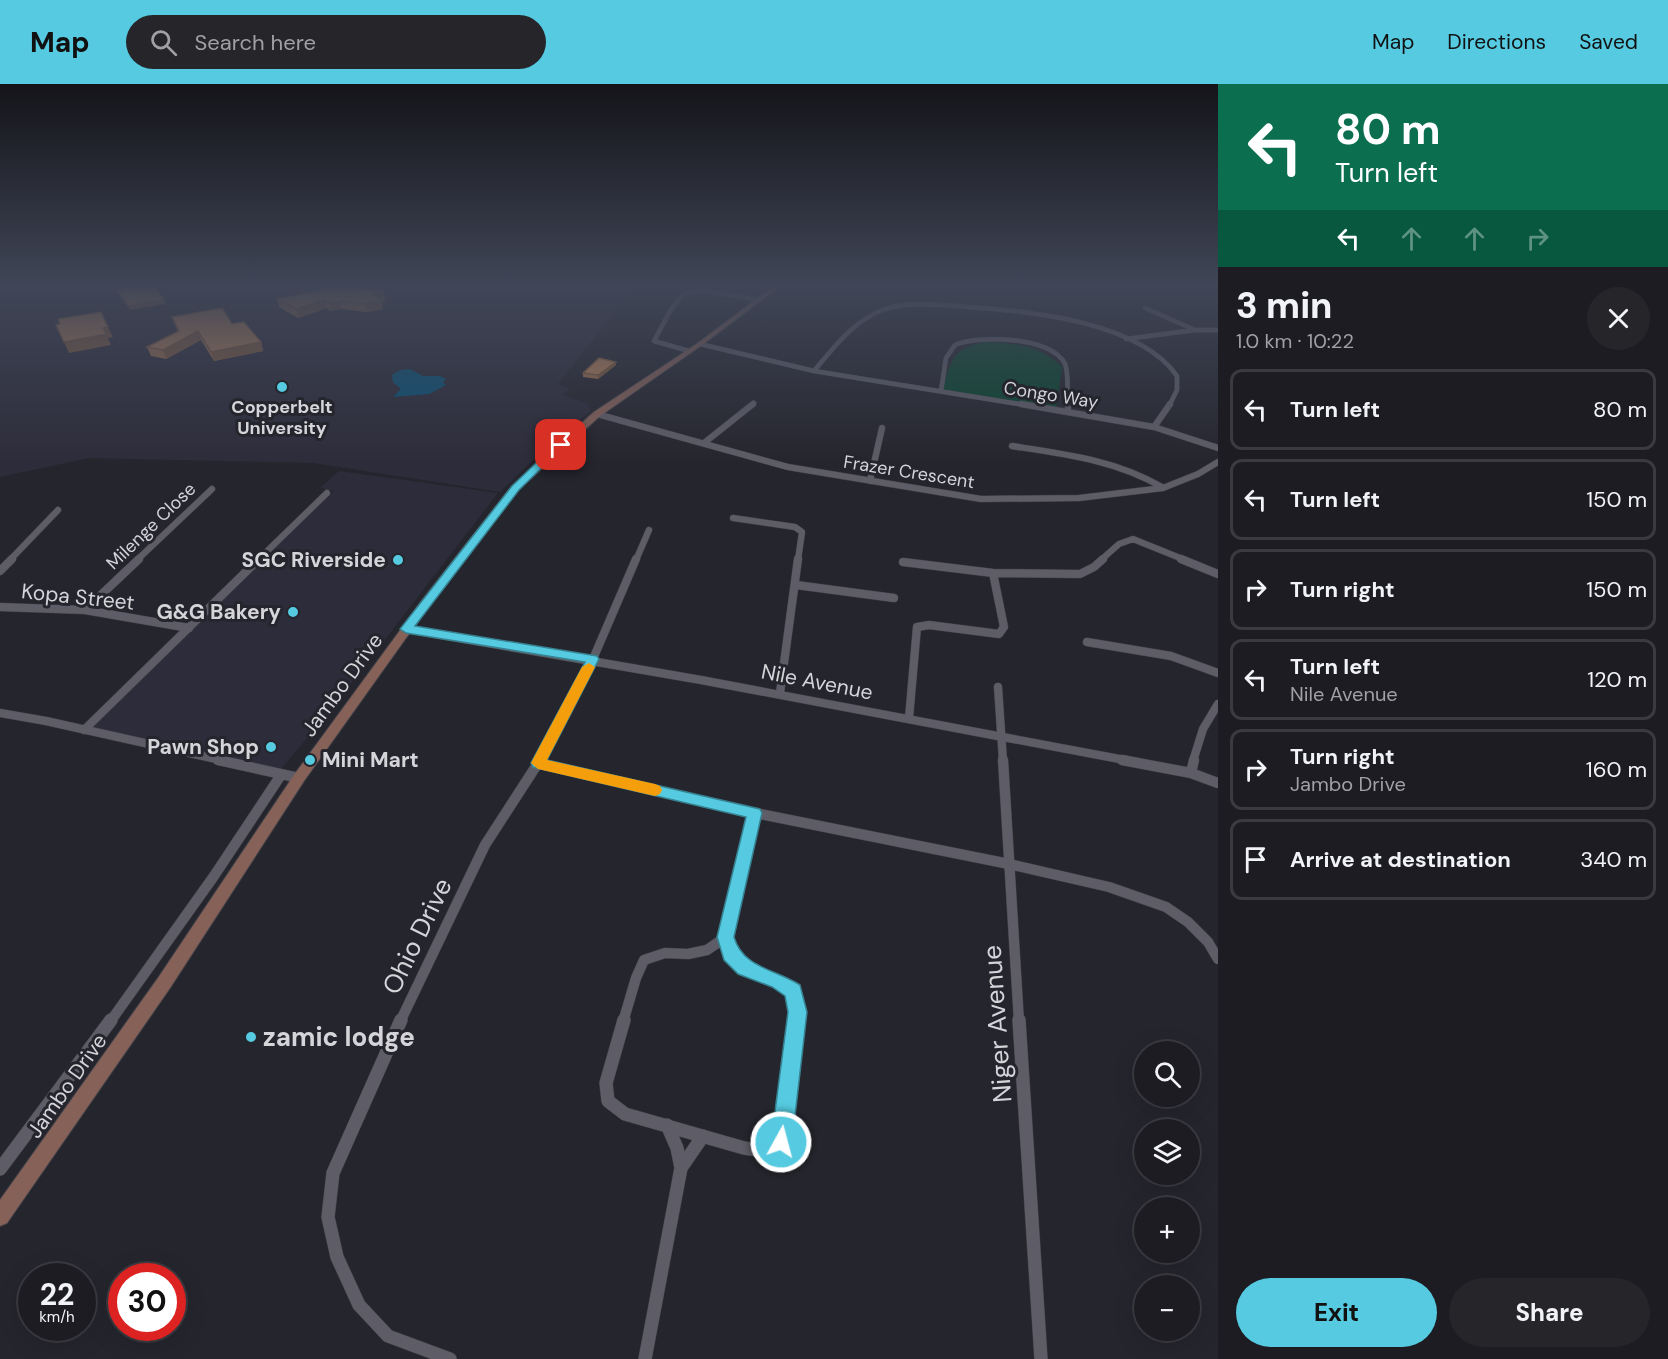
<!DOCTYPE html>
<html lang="en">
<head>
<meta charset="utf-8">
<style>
	body { margin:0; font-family:"DM Sans",sans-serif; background:#25252a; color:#f1f3f6; height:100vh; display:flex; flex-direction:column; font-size:22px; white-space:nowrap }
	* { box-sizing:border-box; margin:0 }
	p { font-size:20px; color:#a0a1a5 }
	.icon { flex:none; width:33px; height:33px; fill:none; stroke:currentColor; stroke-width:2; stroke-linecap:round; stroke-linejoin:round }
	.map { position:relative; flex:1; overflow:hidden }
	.details { display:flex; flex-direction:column; background:#1c1c22; width:450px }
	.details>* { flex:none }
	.top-card { background:#0b6e4f; color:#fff; overflow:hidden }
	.controls { position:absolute; left:1134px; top:957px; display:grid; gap:12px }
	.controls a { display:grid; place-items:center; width:66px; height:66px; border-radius:50%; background:#1c1c22; box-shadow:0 6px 24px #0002,0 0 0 2px #3a3a40; font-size:30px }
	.speed { position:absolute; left:18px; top:1179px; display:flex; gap:12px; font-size:30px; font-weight:700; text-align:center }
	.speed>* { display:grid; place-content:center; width:78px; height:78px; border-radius:50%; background:#1c1c22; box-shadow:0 6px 24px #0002,0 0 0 2px #3a3a40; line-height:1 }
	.speed small { font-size:15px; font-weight:400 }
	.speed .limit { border:9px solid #d22; background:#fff; color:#111 }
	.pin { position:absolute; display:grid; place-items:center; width:51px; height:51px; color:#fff; margin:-26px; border-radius:12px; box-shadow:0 3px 9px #0006 }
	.me { position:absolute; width:66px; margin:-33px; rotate:7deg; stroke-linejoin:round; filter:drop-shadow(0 0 4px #0008) }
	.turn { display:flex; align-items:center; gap:21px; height:126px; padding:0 18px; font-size:27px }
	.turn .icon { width:78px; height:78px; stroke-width:2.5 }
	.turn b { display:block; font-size:42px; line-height:51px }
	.lanes { display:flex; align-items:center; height:57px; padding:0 18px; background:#0003; justify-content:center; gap:30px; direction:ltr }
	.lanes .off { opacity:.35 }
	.round { display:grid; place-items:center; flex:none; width:63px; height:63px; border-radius:32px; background:#25252a }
	.head { display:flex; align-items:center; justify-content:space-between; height:102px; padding:0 18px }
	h1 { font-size:36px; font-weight:800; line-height:45px }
	.action { display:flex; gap:12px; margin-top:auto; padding:12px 18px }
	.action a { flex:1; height:69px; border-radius:36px; background:#55cae0; color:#111; font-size:24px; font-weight:800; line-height:69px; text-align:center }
	.action a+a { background:#25252a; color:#f1f3f6 }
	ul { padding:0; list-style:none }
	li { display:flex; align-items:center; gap:18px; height:81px; margin:0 12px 9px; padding:0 6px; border:3px solid #3a3a40; border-radius:12px }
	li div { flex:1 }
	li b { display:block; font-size:22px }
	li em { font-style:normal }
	header { display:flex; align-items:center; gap:36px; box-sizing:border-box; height:84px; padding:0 30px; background:#55cae0; color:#111 }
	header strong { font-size:28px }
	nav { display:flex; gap:33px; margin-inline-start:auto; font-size:21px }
	.search { width:420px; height:54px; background:#25252a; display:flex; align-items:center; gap:15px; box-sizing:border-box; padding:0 21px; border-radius:33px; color:#a0a1a5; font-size:22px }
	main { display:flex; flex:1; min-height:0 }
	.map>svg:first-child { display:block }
</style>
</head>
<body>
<header>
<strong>Map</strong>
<div class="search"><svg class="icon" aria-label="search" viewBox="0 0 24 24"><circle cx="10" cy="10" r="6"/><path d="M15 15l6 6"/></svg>Search here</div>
<nav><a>Map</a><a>Directions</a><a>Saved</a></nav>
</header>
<main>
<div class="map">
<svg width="1218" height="1275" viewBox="0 0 1218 1275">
	<rect width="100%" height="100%" fill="#25252d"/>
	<path fill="#2d2c3a" d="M0,201H636L558,300L570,305L563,311L588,320L591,327L552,358L500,408L313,379L89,374L0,393Z
		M339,387L498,409L329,628L279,687L87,645L334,407L320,404Z"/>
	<path fill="#06452c" d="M985,258C1014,259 1041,261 1062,283L1056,325L942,306C952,277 951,264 985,258Z"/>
	<path fill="#085176" d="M410,285L423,292H440L446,295L443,298L446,301L429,310L393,313L401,305L393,298L392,291L400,286Z"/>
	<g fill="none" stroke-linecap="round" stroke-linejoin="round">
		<g stroke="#414148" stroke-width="5">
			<path id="minor-far4" d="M1145,224L1195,246
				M1126,255L1195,246H1218
				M700,260L814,287L1031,322
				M689,267L654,257L670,227L684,209L705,207L760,216
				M814,287C834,263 854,236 885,225C911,217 940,221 967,223C1028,227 1139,237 1177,292V306L1169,322
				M941,307L946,274L955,261C978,251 1052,252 1065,280C1069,290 1067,310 1068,322
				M751,322L754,319"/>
		</g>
		<g stroke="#414148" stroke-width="7">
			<path id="minor-far3" d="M1021,320L1154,343L1218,364
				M1068,320V327
				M597,330L788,383L981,415L1079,414L1163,404L1198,390L1218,378
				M1154,343L1170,320
				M704,359L753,320
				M1012,362C1065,370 1115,376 1162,403
				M870,397L882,344
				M733,434L795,443L802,448L798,476
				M10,476L58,426
				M137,476L212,405
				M258,476L327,409
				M636,476L649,446
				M1101,476L1119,460L1133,455L1185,476"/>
		</g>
		<g stroke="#414148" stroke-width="9">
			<path id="minor-far2" d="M1181,475L1218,490
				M903,478L993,489L1080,490L1094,483L1103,475
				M0,487L12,475
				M796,501L894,514
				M0,523L85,526L189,544
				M85,526L139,475
				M406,545L701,596L1130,677
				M1087,558L1171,572L1218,589
				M998,603L1003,677
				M780,609L798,475
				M0,629L46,637L225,677
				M909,634L917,543L929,541L999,550L1004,543L993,489
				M84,646L259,475
				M539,677L593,575L636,475
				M1193,677L1203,645L1218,620"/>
		</g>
		<g stroke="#414148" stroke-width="11">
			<path id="minor-far1" d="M218,676L299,694
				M1003,676L1019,938
				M1122,676L1191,689L1218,699
				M538,679L755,729L1009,780L1109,803L1166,823L1188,838L1208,858L1218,875
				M1191,689L1194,676
				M726,853C739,889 763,890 793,907L798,928L797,938
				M726,853L755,729
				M110,938L214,792L281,691
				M400,938L485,761L540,676
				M623,938L636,894L644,876L665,869L688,870L707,866L726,853"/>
		</g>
		<g stroke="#414148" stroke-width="14">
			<path id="minor" d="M401,936L333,1089L328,1133L337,1173L359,1221L388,1252L450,1275
				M624,936L606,999L608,1017L625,1030L744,1064L770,1068L781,1058L797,936
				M1019,936L1041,1275
				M681,1084L703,1052
				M0,1085L111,936
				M645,1275L681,1084L677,1064L667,1041"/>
		</g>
		<g stroke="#414148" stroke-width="2">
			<path id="secondary" d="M775,201H782L702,261L600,332L518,406L431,519L304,697L170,904L7,1139L0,1142V1116L158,894L294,691L423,515L512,402L594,328L698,259Z"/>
		</g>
		<use href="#minor-far4" stroke="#5e5d67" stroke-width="4.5"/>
		<use href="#minor-far3" stroke="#5e5d67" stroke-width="6"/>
		<use href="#minor-far2" stroke="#5e5d67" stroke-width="8"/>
		<use href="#minor-far1" stroke="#5e5d67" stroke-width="10"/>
		<use href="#minor" stroke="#5e5d67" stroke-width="13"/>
		<use href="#secondary" fill="#866158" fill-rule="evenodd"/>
	</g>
	<path fill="#a1714d" d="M356,205L384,206L385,217H382L383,225L366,228L342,225L330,227L327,224L298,234L279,223L277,215Z
		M172,233L232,240L261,258L263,267L214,277L201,256L166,275L151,272L147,263L178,248Z
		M616,281L598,295L583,293V289Z"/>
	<path fill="#835c3e" d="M384,209L385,217H382L383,225L366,228L364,220L373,211Z
		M164,216L165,220L130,226L128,222Z
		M325,216L327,224L298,234L296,225Z
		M341,217L342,225L330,227L329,219Z
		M108,243L113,253L108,254L111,261L69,269L64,258L103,244Z
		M198,247L201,256L166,275L163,266Z
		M261,258L263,267L214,277L211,268Z
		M616,278V281L598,295V291Z"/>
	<path fill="#bb8359" stroke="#835c3e" stroke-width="1.5" d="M144,201H154L164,216L128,222L117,206Z
		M347,201L356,205L384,206V209L373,211L382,217L364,220L341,217L329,219L325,216L296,225L277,215Z
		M222,224L232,240L244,238L261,258L211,268L198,247L163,266L147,263L179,247L172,233Z
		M101,228L108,243L103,244L107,250L64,258L56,241L60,240L58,235Z
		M599,274L616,278L598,291L583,289Z"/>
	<linearGradient id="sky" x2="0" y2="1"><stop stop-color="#141419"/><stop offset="0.53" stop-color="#404657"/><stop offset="1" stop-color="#404657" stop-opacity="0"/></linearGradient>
	<rect width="1218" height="380" fill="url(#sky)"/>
	<path fill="#55cae0" stroke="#378392" stroke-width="1.5" d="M557,359L565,361L519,406L415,542L597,572L599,575L547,676L760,725L762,729L734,853C743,884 775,885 800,901L807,928L792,1058L789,1066L781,1069L774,1066L771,1058L788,928L785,912L772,903L738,890L724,876L717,853L746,733L533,683L531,679L585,578L406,549L400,545L512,402Z"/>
	<path fill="#f59e0b" d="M589,579L595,583L547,676L655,700L660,702L662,706L660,710L655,712L538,685L531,679L582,583Z"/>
	<g fill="#55cae0" stroke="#25252d" stroke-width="2">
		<circle cx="282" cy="303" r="6"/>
		<circle cx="398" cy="476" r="6"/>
		<circle cx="293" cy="528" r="6"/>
		<circle cx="271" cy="663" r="6"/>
		<circle cx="310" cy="676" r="6"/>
		<circle cx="251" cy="953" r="6"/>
	</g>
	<g text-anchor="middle" stroke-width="6" stroke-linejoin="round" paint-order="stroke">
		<g font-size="18" fill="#d4d4d9" stroke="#25252d">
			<text transform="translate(1051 311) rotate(9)" y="6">Congo Way</text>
			<text transform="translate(909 388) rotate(9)" y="6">Frazer Crescent</text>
			<text transform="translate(151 442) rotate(-44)" y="6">Milenge Close</text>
		</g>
		<g font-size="18" font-weight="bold" fill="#d4d4d9" stroke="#25252d">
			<text x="282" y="329">Copperbelt<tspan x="282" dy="21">University</tspan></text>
		</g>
		<g font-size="21" font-weight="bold" fill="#d4d4d9" stroke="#25252d" text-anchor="end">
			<text x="386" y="483">SGC Riverside</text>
			<text x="281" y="535">G&amp;G Bakery</text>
			<text x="259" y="670">Pawn Shop</text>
			<text x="322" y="683" text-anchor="start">Mini Mart</text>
		</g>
		<g font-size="21" fill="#d4d4d9" stroke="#25252d">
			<text transform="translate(78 513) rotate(6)" y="7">Kopa Street</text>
			<text transform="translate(817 598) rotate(11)" y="7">Nile Avenue</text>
			<text transform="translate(342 601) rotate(-54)" y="7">Jambo Drive</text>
			<text transform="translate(67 1002) rotate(-55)" y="7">Jambo Drive</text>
		</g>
		<g font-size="26" fill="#d4d4d9" stroke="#25252d">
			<text transform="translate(417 852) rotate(-64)" y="9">Ohio Drive</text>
			<text transform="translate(997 940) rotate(-94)" y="9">Niger Avenue</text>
		</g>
		<g font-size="26" font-weight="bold" fill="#d4d4d9" stroke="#25252d" text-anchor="start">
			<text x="263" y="962">zamic lodge</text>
		</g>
	</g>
</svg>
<div class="controls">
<a><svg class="icon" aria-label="search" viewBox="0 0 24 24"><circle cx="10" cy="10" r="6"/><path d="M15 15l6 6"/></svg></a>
<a><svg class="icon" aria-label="layers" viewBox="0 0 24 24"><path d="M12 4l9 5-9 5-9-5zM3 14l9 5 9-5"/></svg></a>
<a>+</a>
<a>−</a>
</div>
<div class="speed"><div>22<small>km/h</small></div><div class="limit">30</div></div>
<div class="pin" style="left:561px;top:361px;background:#d93025"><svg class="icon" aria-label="arrive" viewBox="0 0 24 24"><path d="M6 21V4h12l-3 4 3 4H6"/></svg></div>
<svg class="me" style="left:781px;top:1058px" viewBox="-20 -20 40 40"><circle r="17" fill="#55cae0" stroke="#fff" stroke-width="3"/><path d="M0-11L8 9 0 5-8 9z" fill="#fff"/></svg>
</div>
<section class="details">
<div class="top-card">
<div class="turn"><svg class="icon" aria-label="left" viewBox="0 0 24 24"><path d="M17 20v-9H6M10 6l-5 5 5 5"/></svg><div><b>80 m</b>Turn left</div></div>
<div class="lanes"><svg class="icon" aria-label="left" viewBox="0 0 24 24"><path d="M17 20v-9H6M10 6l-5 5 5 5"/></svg><svg class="icon off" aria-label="ahead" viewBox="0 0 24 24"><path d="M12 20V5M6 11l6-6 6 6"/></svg><svg class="icon off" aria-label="ahead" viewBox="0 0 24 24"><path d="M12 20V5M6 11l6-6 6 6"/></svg><svg class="icon off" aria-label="right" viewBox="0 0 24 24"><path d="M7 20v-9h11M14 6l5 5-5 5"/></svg></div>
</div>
<div class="head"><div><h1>3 min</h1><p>1.0 km · 10:22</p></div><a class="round"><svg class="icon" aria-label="close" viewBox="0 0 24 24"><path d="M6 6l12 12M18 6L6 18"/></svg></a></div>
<ul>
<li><svg class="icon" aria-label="left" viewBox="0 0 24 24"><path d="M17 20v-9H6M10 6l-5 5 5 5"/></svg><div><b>Turn left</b></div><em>80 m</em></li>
<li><svg class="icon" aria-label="left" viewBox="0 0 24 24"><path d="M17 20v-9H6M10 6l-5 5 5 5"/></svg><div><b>Turn left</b></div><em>150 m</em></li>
<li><svg class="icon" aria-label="right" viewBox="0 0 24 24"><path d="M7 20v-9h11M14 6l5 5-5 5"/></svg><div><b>Turn right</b></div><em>150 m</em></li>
<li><svg class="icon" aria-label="left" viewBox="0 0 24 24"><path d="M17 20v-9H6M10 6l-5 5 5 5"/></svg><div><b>Turn left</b><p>Nile Avenue</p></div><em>120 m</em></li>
<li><svg class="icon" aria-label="right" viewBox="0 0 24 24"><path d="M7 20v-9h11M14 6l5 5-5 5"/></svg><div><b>Turn right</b><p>Jambo Drive</p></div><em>160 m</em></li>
<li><svg class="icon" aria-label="arrive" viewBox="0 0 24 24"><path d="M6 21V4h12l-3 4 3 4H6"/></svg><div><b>Arrive at destination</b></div><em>340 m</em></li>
</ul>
<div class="action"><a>Exit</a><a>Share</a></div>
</section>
</main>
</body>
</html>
